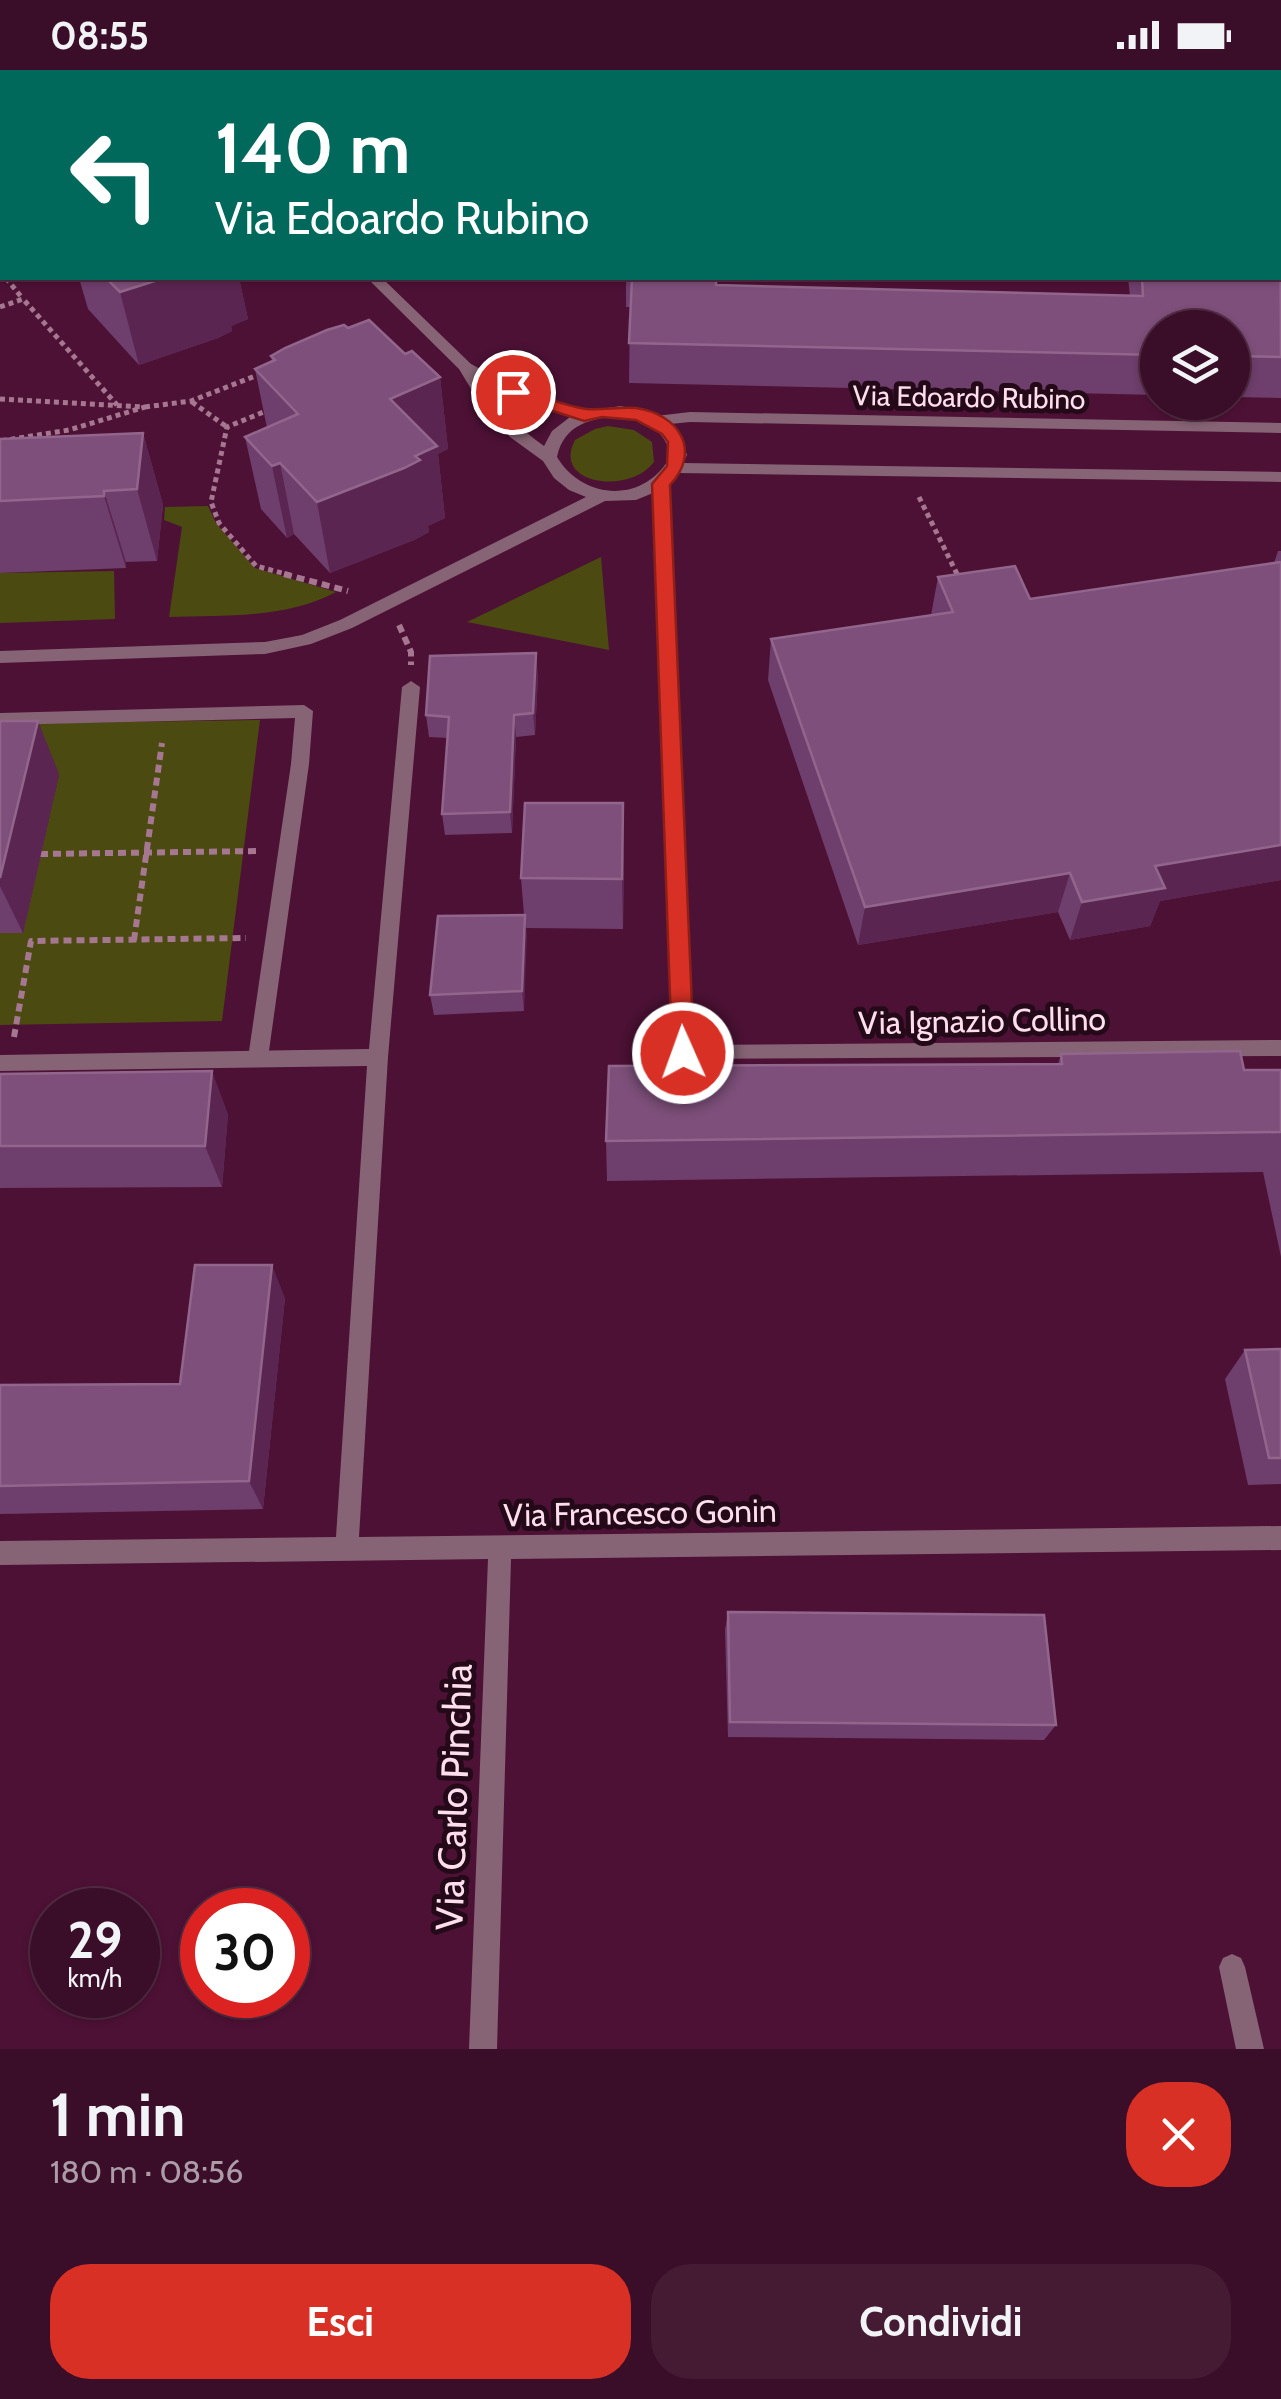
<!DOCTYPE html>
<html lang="it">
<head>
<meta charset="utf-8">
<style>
	body { margin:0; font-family:Cabin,sans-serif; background:#451b34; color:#f1f3f6; height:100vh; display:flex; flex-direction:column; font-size:38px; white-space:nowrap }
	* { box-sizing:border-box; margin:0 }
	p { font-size:32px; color:#ab9ca8 }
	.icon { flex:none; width:55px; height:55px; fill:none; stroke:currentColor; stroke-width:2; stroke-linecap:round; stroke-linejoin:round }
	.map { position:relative; height:1979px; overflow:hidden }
	.side { display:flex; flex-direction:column; background:#3a0d28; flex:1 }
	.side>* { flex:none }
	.top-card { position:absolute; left:0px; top:0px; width:1282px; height:210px; box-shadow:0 2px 8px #0004,0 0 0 2px #542d45; background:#00695c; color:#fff; overflow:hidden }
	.fabs { position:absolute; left:1140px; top:240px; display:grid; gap:20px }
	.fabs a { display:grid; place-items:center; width:110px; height:110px; border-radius:50%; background:#3a0d28; box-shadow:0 2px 8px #0004,0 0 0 2px #542d45; font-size:50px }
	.speed { position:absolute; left:30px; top:1818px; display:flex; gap:20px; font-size:50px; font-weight:700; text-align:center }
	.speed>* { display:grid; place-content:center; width:130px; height:130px; border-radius:50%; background:#3a0d28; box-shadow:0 2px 8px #0004,0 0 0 2px #542d45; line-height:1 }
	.speed small { font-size:25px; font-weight:400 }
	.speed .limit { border:15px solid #d22; background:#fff; color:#111 }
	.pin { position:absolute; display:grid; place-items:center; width:85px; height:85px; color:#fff; margin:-42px; border:5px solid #fff; border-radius:50%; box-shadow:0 2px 10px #0007 }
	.me { position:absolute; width:110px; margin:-55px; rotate:358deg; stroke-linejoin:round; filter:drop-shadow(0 0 8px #0008) }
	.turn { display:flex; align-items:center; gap:35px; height:210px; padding:0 50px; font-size:45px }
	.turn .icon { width:130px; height:130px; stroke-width:2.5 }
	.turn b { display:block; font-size:70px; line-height:85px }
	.round { display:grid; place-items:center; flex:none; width:105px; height:105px; border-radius:40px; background:#451b34 }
	.summary { display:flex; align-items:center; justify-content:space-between; height:170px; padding:0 50px }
	h1 { font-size:60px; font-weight:700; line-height:75px }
	.primary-button { display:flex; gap:20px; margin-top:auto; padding:20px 50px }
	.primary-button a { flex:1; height:115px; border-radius:40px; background:#d93025; color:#fff; font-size:40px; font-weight:700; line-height:115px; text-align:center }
	.primary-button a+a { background:#451b34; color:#f1f3f6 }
	.status { display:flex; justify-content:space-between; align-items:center; height:70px; padding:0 50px; background:#3a0d28; direction:ltr }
	.status svg { height:28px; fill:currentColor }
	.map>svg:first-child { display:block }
</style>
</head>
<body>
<div class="status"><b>08:55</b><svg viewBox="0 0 49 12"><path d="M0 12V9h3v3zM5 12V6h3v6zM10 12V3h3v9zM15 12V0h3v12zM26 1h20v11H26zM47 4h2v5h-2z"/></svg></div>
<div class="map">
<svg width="1281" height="1979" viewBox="0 0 1281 1979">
	<rect width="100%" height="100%" fill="#4d1135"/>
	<path fill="#4b4a11" d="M608,356L634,360L652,372L654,392C630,425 551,415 575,370L595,359Z
		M208,436L216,453L255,498L336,522C286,549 225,545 169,547L182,457L164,450L165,437Z
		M601,487L609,580L467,552Z
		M114,501L115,549L0,553V503Z
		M260,650L222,951L0,955V863H23L59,705L0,654Z"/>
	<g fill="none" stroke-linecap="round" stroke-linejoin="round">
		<path stroke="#a57791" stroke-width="5" stroke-dasharray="5 4" stroke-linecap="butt" d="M6,208L23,229
			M0,237L23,229L117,335
			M0,329L145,337L69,360L0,371
			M192,332L227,357
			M145,337L191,331L263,303
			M271,339L227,357L211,432L219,453L256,496L293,506
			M919,427L958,506"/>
		<path stroke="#a57791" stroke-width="6" stroke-dasharray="8 5" stroke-linecap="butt" d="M284,504L348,521
			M957,504L960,510
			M399,555L411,582V595
			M40,784L259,781
			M134,870L162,673
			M14,967L31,871L246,868"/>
		<path fill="#876475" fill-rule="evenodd" d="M304,635L313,641L309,694L268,988L265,994H251L248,988L291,694L295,648L0,655V643Z
			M1232,1884L1241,1888L1245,1897L1264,1979H1236L1219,1897L1223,1888Z"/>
		<path fill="#876475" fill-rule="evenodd" d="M0,66L2,67V75H0Z
			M367,208H382L471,294L518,319L586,341L621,336L656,346L690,342L1281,353V363L690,352L670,354L680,366L687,385L683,393L1281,402V412L678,403L668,413L693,975L1281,970V986L676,989L673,983L653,423L636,430L605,431L352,558L311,574L265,584L0,593V581L265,572L302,565L340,550L586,427L569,420L554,408L543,391L510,367L479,332L459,299ZM481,311L508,325L570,347L552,361L544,376C519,358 497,338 481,311ZM621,346C646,351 664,359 671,385C647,433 584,432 557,387C564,354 591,348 621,346Z
			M411,611L420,617L388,987L359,1467L1281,1456V1480L511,1489L497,1979H469L488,1489L0,1495V1471L336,1467L367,996L0,1001V985L369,979L402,617Z"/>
	</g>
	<path fill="#6e3e6c" d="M87,0H150L148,2H87Z
		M1161,0H1244V2H1161Z
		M1281,48V328L1232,327V258H1158V325L629,313L630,237H626V208H716V215L1130,226L1128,208H1280Z
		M79,208H239L248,249L231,256L232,261L218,268L139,295L88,239Z
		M348,258L405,284L440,307L448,379L438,384L445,448L428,456L429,462L414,470L330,503L294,464L287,468L261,439L245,367L267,358L255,299L272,292L271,286Z
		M143,363L163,435L157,491L126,492V498L0,503V369Z
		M1278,481H1281V810L1160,831L1150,856L1070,870L1058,842L858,875L768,610L771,569L931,545L938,507L1030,529L1274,493Z
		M538,605L535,665L516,667L512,763L445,765L442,744L448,668L429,667L426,645Z
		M0,651L59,704L23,863H0Z
		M624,785L623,859L526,858L524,941L434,945L430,925L524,845L521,808Z
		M1061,984L1244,1000H1281V1187L1263,1102L607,1111L606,1071L1058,994Z
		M0,1004L228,1044L222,1117L0,1118Z
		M285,1228L263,1439L0,1444V1315L180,1314Z
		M1281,1279V1414L1248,1415L1225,1309L1245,1280Z
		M728,1542L1056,1655L1044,1670L728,1667L725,1560Z"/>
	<path fill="#5a2550" d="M136,0H150L148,2H136Z
		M164,208H239L248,249L231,256L232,261L218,268L139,295L120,222Z
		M440,307L448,379L438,384L445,448L428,456L429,462L414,470L330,503L317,432L390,329Z
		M143,363L163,435L157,491L137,419Z
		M280,393L294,464L287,468L272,396Z
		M104,421L126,492V498L104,426Z
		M536,583L538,605L535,665L533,643Z
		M514,645L516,667L512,763L510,742Z
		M38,651L59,704L23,863L0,816V808Z
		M623,733L624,785L623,859L622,809Z
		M1281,775V810L1160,831L1150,856L1070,870L1082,832L1155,796Z
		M1070,803L1058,842L858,875L865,837Z
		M525,845L527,865L524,941L522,921Z
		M212,1001L228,1044L222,1117L205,1076Z
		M272,1195L285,1228L263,1439L249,1411Z"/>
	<path fill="#7d4f7a" stroke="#92668c" stroke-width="2.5" d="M478,0H533V2H477Z
		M993,0H1050L1051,2H994Z
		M1184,0H1244V2H1185Z
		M1280,48L1281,287L1232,286V258H1158V285L629,273L632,208H716V215L1143,226L1142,208H1280Z
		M106,208H164L120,222Z
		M369,250L405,284L412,281L440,307L390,329L437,376L415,386L420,390L404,398L317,432L280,393L272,396L245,367L298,344L255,299L275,290L271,286L285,278L327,260L344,255L348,258Z
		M143,363L137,419L104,421V426L0,431V369Z
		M1281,492V775L1155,796L1165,818L1082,832L1070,803L865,837L771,569L953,542L938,507L1015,496L1030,529Z
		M536,583L533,643L514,645L510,742L442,744L449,647L426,645L430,586Z
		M0,651H38L0,808Z
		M525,733H623L622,809L521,808Z
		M525,845L522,921L430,925L438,846Z
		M1240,981L1244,1000H1281V1062L606,1071L609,996L1062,994L1061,984Z
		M212,1001L205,1076H0V1004Z
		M195,1195H272L249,1411L0,1416V1315L180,1314Z
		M1281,1279V1388H1269L1245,1280Z
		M728,1542L1044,1545L1056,1655L730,1652Z"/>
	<path fill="#d93025" stroke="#8d1f18" stroke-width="2.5" d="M513,316C535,323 558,334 581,338C595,342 618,336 636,338C679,344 702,381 670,415L694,983L691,990H675L672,983L652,414L667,396L668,372L662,364L636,350L602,347L584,351L507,326L504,322Z"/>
	<g text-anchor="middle" stroke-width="10" stroke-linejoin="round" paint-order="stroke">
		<g font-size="28" fill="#fedeed" stroke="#240a18">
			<text transform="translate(969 327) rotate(1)" y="10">Via Edoardo Rubino</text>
		</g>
		<g font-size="32" fill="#fedeed" stroke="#240a18">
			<text transform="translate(982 951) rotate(-1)" y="11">Via Ignazio Collino</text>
			<text transform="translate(640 1443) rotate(-1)" y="11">Via Francesco Gonin</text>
		</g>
		<g font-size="38" fill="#fedeed" stroke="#240a18">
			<text transform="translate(454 1727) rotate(-88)" y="13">Via Carlo Pinchia</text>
		</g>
	</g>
</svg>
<div class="fabs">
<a><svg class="icon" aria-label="layers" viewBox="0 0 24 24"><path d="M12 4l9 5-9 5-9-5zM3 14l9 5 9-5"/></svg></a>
</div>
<div class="speed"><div>29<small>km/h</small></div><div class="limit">30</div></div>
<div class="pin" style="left:513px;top:322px;background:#d93025"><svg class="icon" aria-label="arrive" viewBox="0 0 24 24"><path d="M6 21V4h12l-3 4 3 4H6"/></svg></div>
<svg class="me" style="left:683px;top:983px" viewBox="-20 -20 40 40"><circle r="17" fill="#d93025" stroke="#fff" stroke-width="3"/><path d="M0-11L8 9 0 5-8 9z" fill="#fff"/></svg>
<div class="top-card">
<div class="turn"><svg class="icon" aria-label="left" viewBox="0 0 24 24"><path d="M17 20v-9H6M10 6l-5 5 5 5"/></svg><div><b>140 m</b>Via Edoardo Rubino</div></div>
</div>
</div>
<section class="side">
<div class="summary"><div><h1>1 min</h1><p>180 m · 08:56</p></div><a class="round" style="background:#d93025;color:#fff"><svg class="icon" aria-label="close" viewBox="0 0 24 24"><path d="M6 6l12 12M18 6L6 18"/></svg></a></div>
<div class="primary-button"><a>Esci</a><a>Condividi</a></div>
</section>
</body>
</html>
